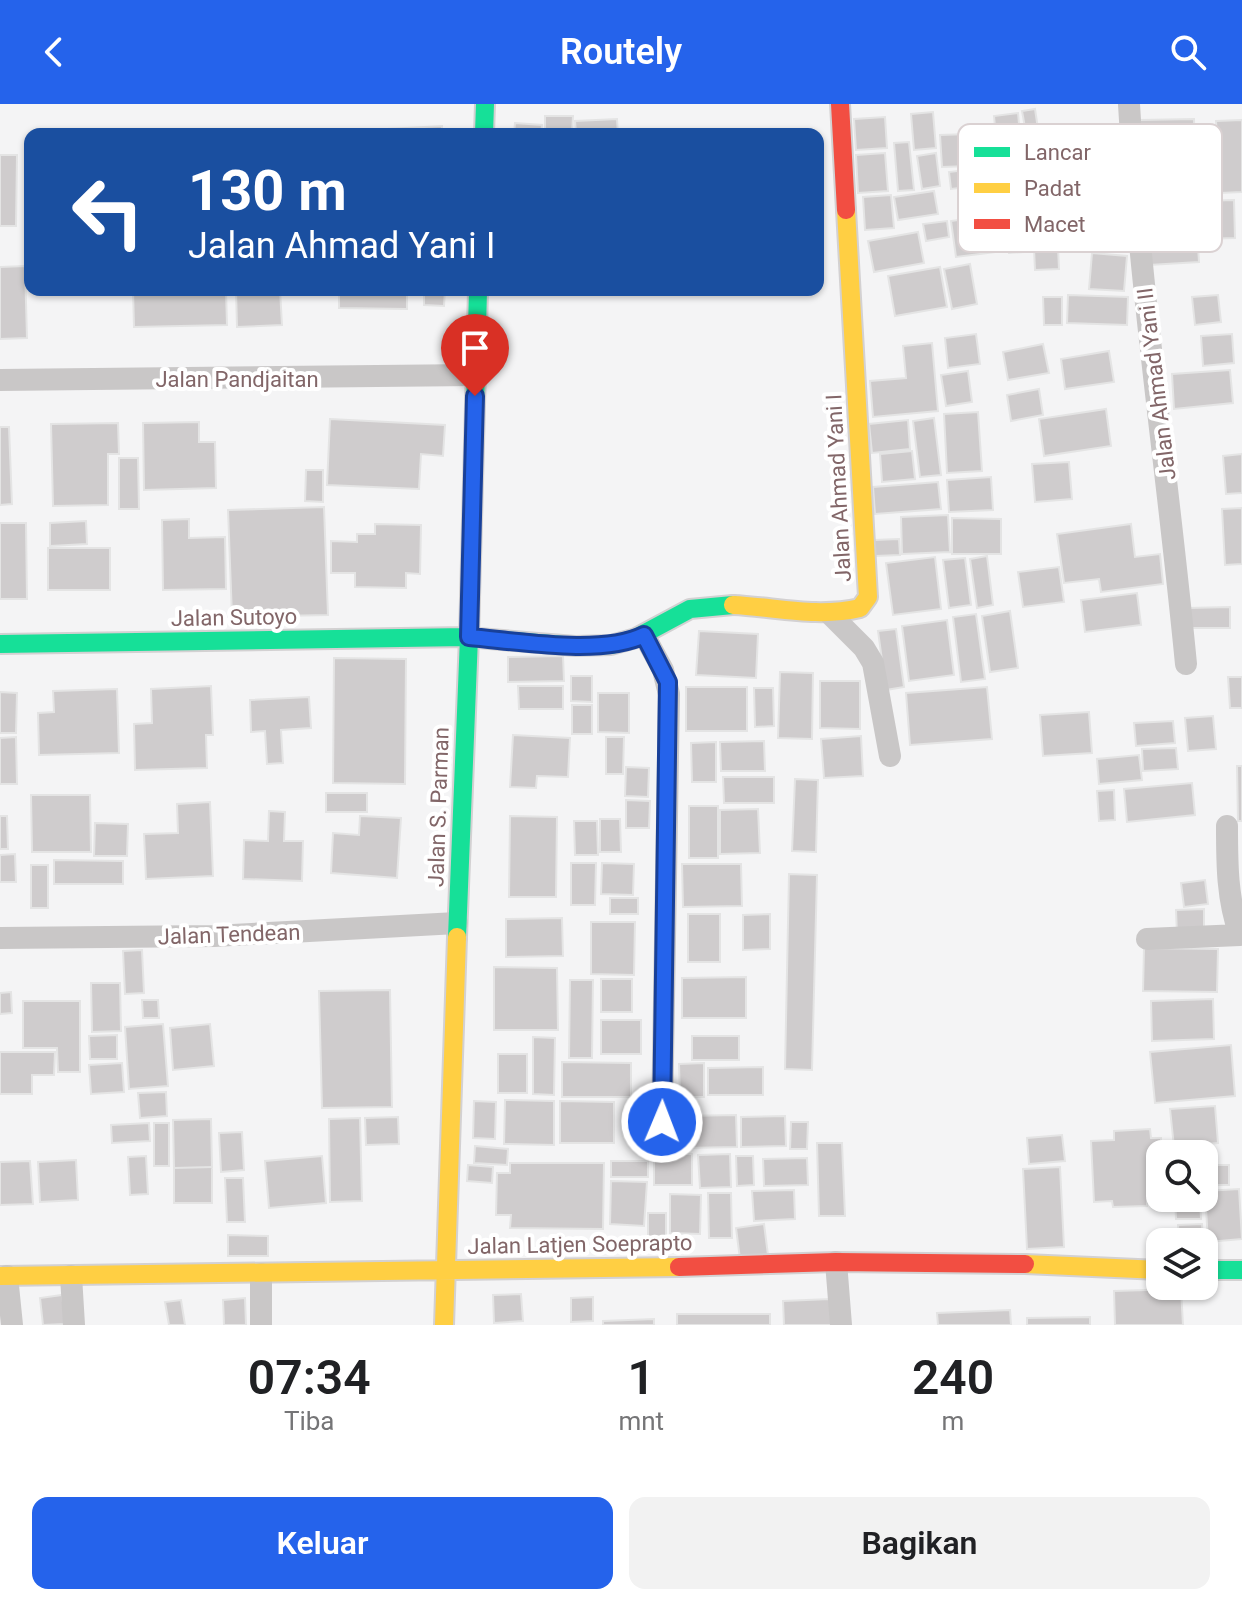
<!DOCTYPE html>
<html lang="id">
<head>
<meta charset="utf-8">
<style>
	body { margin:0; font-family:Roboto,sans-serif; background:#f2f2f2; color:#202124; height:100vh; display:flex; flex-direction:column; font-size:30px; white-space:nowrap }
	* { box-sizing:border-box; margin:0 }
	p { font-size:26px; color:#757577 }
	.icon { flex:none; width:44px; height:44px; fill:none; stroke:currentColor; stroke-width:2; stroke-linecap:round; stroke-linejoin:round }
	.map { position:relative; height:1221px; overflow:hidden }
	.sheet { display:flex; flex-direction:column; background:#fff; flex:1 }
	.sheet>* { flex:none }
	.top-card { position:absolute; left:24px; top:24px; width:800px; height:168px; border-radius:16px; box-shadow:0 2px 6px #0004; background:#1a4fa0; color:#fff; overflow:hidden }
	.controls { position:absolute; left:1146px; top:1036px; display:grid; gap:16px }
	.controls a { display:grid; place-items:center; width:72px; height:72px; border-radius:16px; background:#fff; box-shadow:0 2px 6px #0004; font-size:40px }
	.pin { position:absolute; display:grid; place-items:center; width:68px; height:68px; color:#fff; margin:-82px -34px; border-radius:50% 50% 50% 0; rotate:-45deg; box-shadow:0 0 8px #0007 }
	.pin .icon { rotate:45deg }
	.me { position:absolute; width:88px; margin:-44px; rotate:1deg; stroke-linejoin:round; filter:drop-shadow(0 0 6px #0008) }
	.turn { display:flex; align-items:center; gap:28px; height:168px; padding:0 32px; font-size:36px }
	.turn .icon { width:104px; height:104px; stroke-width:2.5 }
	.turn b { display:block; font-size:56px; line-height:68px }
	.eta { display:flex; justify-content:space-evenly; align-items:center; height:136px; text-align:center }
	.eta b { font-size:48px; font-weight:600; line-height:56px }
	.cta { display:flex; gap:16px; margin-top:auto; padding:16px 32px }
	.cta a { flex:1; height:92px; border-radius:16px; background:#2563eb; color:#fff; font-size:32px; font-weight:600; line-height:92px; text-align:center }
	.cta a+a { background:#f2f2f2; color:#202124 }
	header { display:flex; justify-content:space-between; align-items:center; height:104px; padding:0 32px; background:#2563eb; color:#fff; font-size:36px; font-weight:600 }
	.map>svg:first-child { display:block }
</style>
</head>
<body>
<header><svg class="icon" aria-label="back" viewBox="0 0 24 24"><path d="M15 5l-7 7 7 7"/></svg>Routely<svg class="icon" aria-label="search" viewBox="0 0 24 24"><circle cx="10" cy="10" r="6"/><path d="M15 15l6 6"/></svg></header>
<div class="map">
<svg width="1242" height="1221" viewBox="0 0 1242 1221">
	<rect width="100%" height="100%" fill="#f4f4f5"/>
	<path fill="#cfcccd" stroke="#e4e4e4" stroke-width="2" d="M1035,5L1040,38L1028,40L1022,7Z
		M933,8L936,44L914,46L911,10Z
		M1018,9L1022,52L998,54L994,12Z
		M545,12H573L572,30H545Z
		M885,13L887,44L856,46L854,15Z
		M617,15L618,30H576L575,17Z
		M1194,15L1196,90L1142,91L1140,16Z
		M1242,16V88L1220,89L1216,17Z
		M515,19L542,21L541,30H514Z
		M442,22V30H388V25Z
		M968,30L970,62L942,63L940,31Z
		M909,38L914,86L898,87L894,39Z
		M885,49L888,87L858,89L856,51Z
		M936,49L940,82L922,85L917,52Z
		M0,51H17L16,122H0Z
		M998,62L1001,79L951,85L949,68Z
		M934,87L938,110L898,116L894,93Z
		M891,91L894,124L865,126L863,93Z
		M1234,96L1235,134L1202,135L1200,97Z
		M999,110L1004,147L956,153L951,117Z
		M1196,110L1199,158L1149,161L1146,112Z
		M1019,111L1023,148L1009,149L1005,113Z
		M947,117L949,133L926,137L923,120Z
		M918,128L924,159L874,168L868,137Z
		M1058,143L1059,165L1035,166L1034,145Z
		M1092,149L1127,152L1124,187L1089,185Z
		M970,160L977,200L952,205L944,165Z
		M25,162L27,234L0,235V163Z
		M940,163L947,203L895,212L888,172Z
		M133,186H226L227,221L134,223Z
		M236,186H280L282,221L237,223Z
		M339,186H407V205L339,204Z
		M424,186H445L444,202L424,201Z
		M1068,191L1128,193L1127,221L1067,219Z
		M1218,191L1221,218L1195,221L1192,193Z
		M1043,193H1062V221H1044Z
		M976,230L980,260L948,264L945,234Z
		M1232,230L1234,259L1203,262L1201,232Z
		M932,239L938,307L873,313L870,277L906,274L903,242Z
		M1043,240L1049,269L1008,276L1003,248Z
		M1109,247L1114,278L1065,285L1061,255Z
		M1230,266L1233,299L1174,305L1172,270Z
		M968,267L972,298L946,302L941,271Z
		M1039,285L1043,311L1011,317L1007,291Z
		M1106,305L1111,342L1044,352L1039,315Z
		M978,308L982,367L947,369L944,310Z
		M934,314L941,371L920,373L913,317Z
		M330,315L445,321L443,352L421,350L419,385L327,381Z
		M908,316L910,345L872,349L869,320Z
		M199,318V338H215L216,384L144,386L143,319Z
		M118,319L119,350H108V401L53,402L51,320Z
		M0,323H9L12,400L0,401Z
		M912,347L915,375L882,378L880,350Z
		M1242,350V389L1226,390L1223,352Z
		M119,354H138L139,405H119Z
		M1069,358L1072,395L1035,398L1032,360Z
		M306,366H323V398L305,397Z
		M991,373L993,406L949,408L947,376Z
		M938,378L941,405L875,410L873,383Z
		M324,403L328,511L232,513L228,406Z
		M1242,404V460L1225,461L1222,405Z
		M948,411L950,448L902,450L901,413Z
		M952,414L1001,415V450H952Z
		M189,415V434L225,433L226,485L163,486L162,416Z
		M86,417L87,440L50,442V419Z
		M0,419H26L27,495H0Z
		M375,420L421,421L420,470L406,469V484L355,483V469H331V437L357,438V430H375Z
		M1131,420L1135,453L1160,450L1163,480L1101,488L1099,475L1064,479L1057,430Z
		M899,435L900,451L875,452L874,436Z
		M48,444H110V486H48Z
		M987,452L993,501L977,504L970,455Z
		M935,453L941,505L893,511L886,459Z
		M965,454L971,501L949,504L943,456Z
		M1059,463L1064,498L1023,503L1018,468Z
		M1137,489L1141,521L1085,528L1081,496Z
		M1230,503V524H1188V504Z
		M1010,507L1018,564L990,568L982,512Z
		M976,510L985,575L961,578L953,513Z
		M947,516L954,571L909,577L902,522Z
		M896,525L904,583L886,586L878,527Z
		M699,527L758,530L756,574L696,571Z
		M563,552L564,577L508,578V553Z
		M334,554L406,555L405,680L333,679Z
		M780,568L813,569L812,635L778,634Z
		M571,572H592V598L571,597Z
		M1228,573H1242V604H1230Z
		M820,577H860V625L820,624Z
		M211,582L213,631H206L207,664L135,666L134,620L152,619L151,585Z
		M518,582H563V605H519Z
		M686,583H747V627H686Z
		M987,583L992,635L910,641L906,589Z
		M754,584H773L774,622L755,623Z
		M117,585L119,649L39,651L38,609L54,608L53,587Z
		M0,588L17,589L16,629H0Z
		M598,589H629V629L598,628Z
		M309,593L311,624L281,626L283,659L267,660L265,627L251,628L250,596Z
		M572,601H592V630H572Z
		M1089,608L1092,649L1043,652L1040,611Z
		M1213,612L1216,645L1188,647L1185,614Z
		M1173,617L1175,639L1136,642L1134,619Z
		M513,631L570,634L568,673L537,672L536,684L510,683Z
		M861,632L863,672L824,674L821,635Z
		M16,633L17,680H0V634Z
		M606,633H624L623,670H606Z
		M764,637L765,667H721L720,638Z
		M716,638V678H692L691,639Z
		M1176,644L1178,665L1143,667L1142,645Z
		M1139,651L1142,676L1099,680L1097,655Z
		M1237,662H1242V717H1238Z
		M626,663L649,664L648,693L625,692Z
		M723,673H774V699H724Z
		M795,675L818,676L816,748L792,747Z
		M1192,679L1195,711L1127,718L1124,685Z
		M1114,686L1115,716L1099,717L1097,687Z
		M326,689H367V708H326Z
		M31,691H90L91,748H32Z
		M626,696L650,697L649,724H626Z
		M210,698L213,772L146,775L144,730L178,729L177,700Z
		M689,702H718V754H689Z
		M758,705L760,749L720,750V706Z
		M269,707L285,708L284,737H303L302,777L243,775L244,736L268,737Z
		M0,712H7L8,745H0Z
		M360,712L401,714L397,774L331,769L333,729L359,731Z
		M510,712L557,713L556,793H509Z
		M600,715H620L621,748H600Z
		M574,717H597L598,751H575Z
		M95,719L128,720L127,752H94Z
		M15,750L16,778H0V751Z
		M54,756L123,757V780H54Z
		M571,759H596L595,801H571Z
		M602,759L634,760L633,791L601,790Z
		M682,760H741L742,802L683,803Z
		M31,761H48V804H31Z
		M789,770L817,771L812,966L785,965Z
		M1205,776L1208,800L1184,803L1181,779Z
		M610,794H638V810H610Z
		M1204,805V830L1177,831L1176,806Z
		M688,810H720V858H688Z
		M770,810V845L743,846V811Z
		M562,814L563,852L506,853V815Z
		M591,818H635L634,871L591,870Z
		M1144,844L1218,845L1217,888L1143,887Z
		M142,846L144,889L125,890L123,847Z
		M494,863L557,864L558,926H494Z
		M746,873V914H682V874Z
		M601,875H632V908H601Z
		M570,876H593L592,954H569Z
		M91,879H120L121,927L92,928Z
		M390,886L392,1003L322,1004L319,887Z
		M11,888L12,909L0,910V889Z
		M1213,895L1214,935L1152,937L1151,897Z
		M142,896H158L159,914H143Z
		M23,897H80V968H58L57,944H23Z
		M601,916H641V950H601Z
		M163,920L168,982L129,985L125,923Z
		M210,920L214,962L173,966L170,924Z
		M117,931V955H90L89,932Z
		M692,932H739V956H692Z
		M533,933L555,934L554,991L533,990Z
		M1231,941L1235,992L1155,999L1150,948Z
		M0,948H55L54,971H32V990H0Z
		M498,950H527V989H498Z
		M562,958L631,959V993H562Z
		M122,959L124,988L91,990L89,961Z
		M704,959V993H680L679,960Z
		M763,963V991H708V964Z
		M166,988L167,1012L140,1014L138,989Z
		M505,996L554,997V1041L504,1040Z
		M474,997L496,998L495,1035L473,1034Z
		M560,997L614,998V1039H560Z
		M1215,1002L1218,1039L1174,1043L1170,1005Z
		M736,1011L737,1043L684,1044L683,1012Z
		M785,1012L786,1042L741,1043V1013Z
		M398,1013L399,1040L366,1041L365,1014Z
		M360,1014L362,1097L330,1098L329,1015Z
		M211,1015L212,1063L174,1064L173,1016Z
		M791,1018H808L807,1045H790Z
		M149,1019L150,1037L112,1039L111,1021Z
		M154,1019H169V1062H154Z
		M1150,1025L1151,1034H1161L1160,1094H1164L1147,1095V1102L1113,1103L1112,1097L1094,1098L1091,1037L1114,1036V1027Z
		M242,1028L244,1066L221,1068L219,1029Z
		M1062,1031L1065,1057L1029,1060L1027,1034Z
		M817,1039H842L845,1112H819Z
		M475,1042L508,1045L507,1061L474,1059Z
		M654,1049L692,1050V1081H654Z
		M730,1050L731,1083L700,1084L698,1051Z
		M146,1052L148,1090L130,1091L128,1053Z
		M322,1052L326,1099L269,1104L265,1057Z
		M736,1052H753L754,1081L737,1082Z
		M807,1054L808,1081L764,1082L763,1055Z
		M76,1056L78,1096L40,1098L38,1058Z
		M30,1057L33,1100L0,1101V1058Z
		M611,1057H648V1073H611Z
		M510,1059H604L603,1125L510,1124L511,1111H496L497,1069H510Z
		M468,1061L493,1063L492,1079L467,1077Z
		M1204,1061H1229V1081H1204Z
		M212,1063V1099H174V1064Z
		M1060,1063L1064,1143L1027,1145L1023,1065Z
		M225,1074H243L245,1118H227Z
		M611,1077L647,1078L644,1122L610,1120Z
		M1239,1085L1242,1135L1208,1138L1205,1087Z
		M794,1086L795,1115L754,1117L752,1087Z
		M708,1089H731L732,1134H709Z
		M670,1090L701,1091L700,1130L670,1129Z
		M1175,1094H1200L1201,1115H1176Z
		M648,1109H666V1147H648Z
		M764,1120L768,1151L740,1155L736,1124Z
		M1202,1120L1203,1138H1179L1178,1121Z
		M228,1131L268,1132V1152H228Z
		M1181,1185L1183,1221H1115L1114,1187Z
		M521,1190L523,1217L494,1219L493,1191Z
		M62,1191L66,1220L43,1221L40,1194Z
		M593,1193V1217L571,1218V1194Z
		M245,1194L246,1221H224L223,1196Z
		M830,1195L832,1221H784L783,1197Z
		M181,1196L185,1221H169L165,1198Z
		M1010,1206L1011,1221H938L937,1209Z
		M677,1210H770V1221H677Z
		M1090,1213V1221H1027V1214Z
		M654,1215V1221H603V1217Z"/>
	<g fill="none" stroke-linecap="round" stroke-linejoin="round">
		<g stroke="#d3d1d2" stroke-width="22">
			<path id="fast" d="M484,30L485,0
				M0,540L466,533L575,542L611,541L636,534L690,505L733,501
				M457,833L469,533L478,186
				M1204,1166H1242"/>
		</g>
		<g stroke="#d3d1d2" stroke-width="22">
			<path id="slow" d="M733,501C776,503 817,514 860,504L868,493L846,106
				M1025,1160L1160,1166
				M0,1172L679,1163
				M444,1221L457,833"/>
		</g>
		<g stroke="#d3d1d2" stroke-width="22">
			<path id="jam" d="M840,0L846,106
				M679,1163L836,1158L1025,1160"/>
		</g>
		<path stroke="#c9c7c7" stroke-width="22" d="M1129,0C1140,187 1168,373 1186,560
			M0,276L475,271
			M830,510L864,544L873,559L890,652
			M644,531L663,566L669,590L662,1018
			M0,834L214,832L457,819
			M1147,835L1240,831C1227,796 1227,759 1227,722
			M836,1158L841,1221
			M7,1172L12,1221
			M71,1172L74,1221
			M261,1221V1170"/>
		<use href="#fast" stroke="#16e098" stroke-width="18"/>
		<use href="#slow" stroke="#ffcf43" stroke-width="18"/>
		<use href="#jam" stroke="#f24e42" stroke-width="18"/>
	</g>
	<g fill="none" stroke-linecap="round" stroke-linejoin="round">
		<g stroke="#184099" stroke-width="20">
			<path id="route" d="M475,292L469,533C517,537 602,552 644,531L668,578L662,1018"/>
		</g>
		<use href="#route" stroke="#2563eb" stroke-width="14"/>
	</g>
	<g text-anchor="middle" stroke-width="8" stroke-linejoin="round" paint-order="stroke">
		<g font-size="22" fill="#826668" stroke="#fff">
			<text x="237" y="283">Jalan Pandjaitan</text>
			<text transform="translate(1156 280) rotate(-97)" y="8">Jalan Ahmad Yani II</text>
			<text transform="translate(838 384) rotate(-93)" y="8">Jalan Ahmad Yani I</text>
			<text transform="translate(234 513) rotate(-1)" y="8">Jalan Sutoyo</text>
			<text transform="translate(438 703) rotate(-88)" y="8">Jalan S. Parman</text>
			<text transform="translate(229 830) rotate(-2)" y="8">Jalan Tendean</text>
			<text transform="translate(580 1140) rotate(-1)" y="8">Jalan Latjen Soeprapto</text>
		</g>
	</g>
	<rect x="958" y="20" width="264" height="128" rx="12" fill="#fff" stroke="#dad1d2" stroke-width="2"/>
	<rect x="974" y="43" width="36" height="10" fill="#16e098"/>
	<rect x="974" y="79" width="36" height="10" fill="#ffcf43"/>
	<rect x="974" y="115" width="36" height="10" fill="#f24e42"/>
	<g font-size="22" fill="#826668">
		<text x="1024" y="56">Lancar</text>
		<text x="1024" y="92">Padat</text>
		<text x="1024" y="128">Macet</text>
	</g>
</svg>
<div class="controls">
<a><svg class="icon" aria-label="search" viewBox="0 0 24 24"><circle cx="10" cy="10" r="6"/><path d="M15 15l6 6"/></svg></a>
<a><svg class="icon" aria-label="layers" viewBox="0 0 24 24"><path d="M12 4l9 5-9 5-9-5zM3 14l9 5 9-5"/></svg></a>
</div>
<div class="pin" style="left:475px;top:292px;background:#d93025"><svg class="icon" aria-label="arrive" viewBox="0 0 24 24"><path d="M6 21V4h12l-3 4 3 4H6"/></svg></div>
<svg class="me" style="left:662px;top:1018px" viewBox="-20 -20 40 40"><circle r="17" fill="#2563eb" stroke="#fff" stroke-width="3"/><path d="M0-11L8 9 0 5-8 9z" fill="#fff"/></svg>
<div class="top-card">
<div class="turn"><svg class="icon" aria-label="left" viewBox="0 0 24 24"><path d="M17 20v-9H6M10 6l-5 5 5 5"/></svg><div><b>130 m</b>Jalan Ahmad Yani I</div></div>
</div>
</div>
<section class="sheet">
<div class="eta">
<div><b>07:34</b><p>Tiba</p></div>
<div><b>1</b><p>mnt</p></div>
<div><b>240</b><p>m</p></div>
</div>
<div class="cta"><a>Keluar</a><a>Bagikan</a></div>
</section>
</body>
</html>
